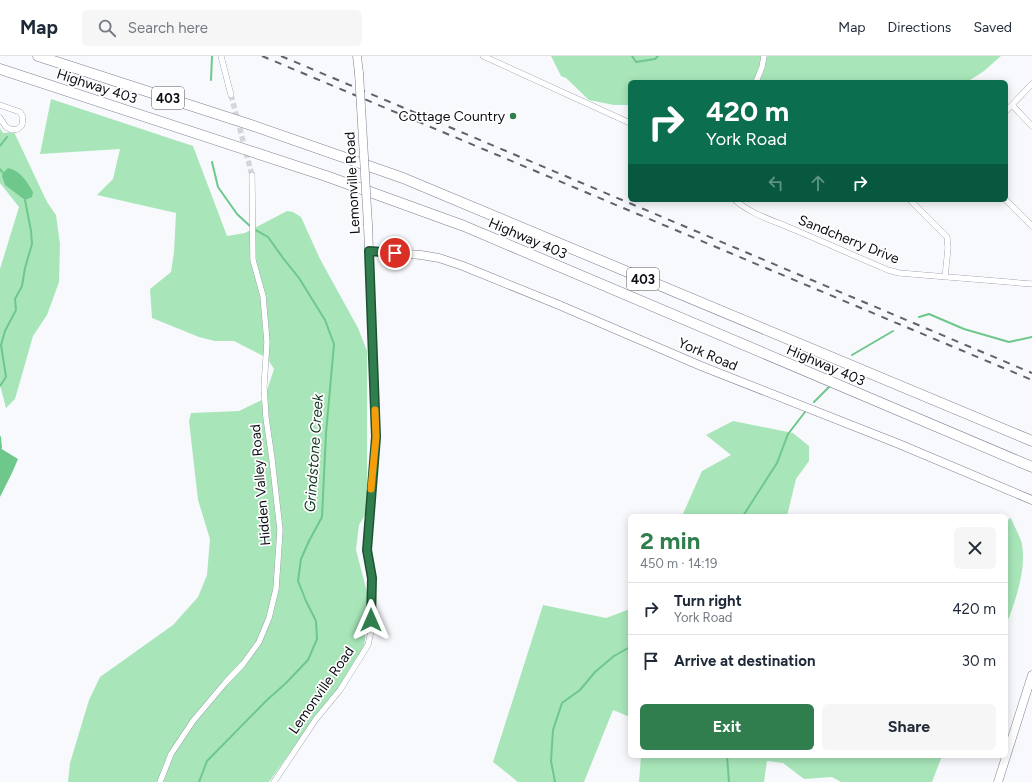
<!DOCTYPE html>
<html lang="en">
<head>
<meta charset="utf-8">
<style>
	body { margin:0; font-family:Figtree,sans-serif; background:#f6f6f7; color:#1f2937; height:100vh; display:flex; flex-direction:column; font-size:15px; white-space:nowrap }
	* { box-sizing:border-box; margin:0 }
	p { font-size:13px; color:#747a83 }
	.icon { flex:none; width:22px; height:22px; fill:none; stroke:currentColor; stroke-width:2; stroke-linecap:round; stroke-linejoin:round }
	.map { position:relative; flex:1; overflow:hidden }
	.panel { position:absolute; left:628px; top:458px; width:380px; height:244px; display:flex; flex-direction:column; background:#fff; border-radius:6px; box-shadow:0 2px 10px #0003 }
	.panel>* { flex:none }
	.top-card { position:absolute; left:628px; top:24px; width:380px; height:122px; border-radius:6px; box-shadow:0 2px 10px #0003; background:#0b6e4f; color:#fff; overflow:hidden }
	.pin { position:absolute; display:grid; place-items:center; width:34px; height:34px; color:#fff; margin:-17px; border:2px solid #fff; border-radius:50%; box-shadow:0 1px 4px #0007 }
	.me { position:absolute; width:44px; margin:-22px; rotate:0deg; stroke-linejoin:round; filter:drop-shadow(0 0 3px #0008) }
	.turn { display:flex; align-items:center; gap:14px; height:84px; padding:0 12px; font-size:18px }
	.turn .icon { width:52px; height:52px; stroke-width:2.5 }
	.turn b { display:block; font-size:28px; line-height:34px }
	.lanes { display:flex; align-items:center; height:38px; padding:0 12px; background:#0003; justify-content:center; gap:20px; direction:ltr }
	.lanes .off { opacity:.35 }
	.round { display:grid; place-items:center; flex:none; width:42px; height:42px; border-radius:6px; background:#f6f6f7 }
	.headline { display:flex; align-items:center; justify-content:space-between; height:68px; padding:0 12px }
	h1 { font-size:24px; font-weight:700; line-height:30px; color:#307e4d }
	.cta { display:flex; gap:8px; margin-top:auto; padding:8px 12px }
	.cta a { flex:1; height:46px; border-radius:6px; background:#307e4d; color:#fff; font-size:16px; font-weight:700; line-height:46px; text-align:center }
	.cta a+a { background:#f6f6f7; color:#1f2937 }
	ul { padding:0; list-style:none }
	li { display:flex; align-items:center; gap:12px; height:52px; padding:0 12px; border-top:1px solid #e0e1e3 }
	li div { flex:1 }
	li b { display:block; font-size:15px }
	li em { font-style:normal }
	header { display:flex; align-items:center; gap:24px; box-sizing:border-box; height:56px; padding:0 20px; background:#fff; border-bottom:1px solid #e0e1e3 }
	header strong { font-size:19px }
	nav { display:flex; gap:22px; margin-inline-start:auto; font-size:14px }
	.search { width:280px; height:36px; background:#f6f6f7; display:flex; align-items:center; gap:10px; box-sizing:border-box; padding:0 14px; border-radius:6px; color:#747a83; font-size:15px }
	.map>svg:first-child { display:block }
</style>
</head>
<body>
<header>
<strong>Map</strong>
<div class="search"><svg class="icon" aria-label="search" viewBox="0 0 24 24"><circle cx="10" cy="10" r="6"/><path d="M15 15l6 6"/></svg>Search here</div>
<nav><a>Map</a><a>Directions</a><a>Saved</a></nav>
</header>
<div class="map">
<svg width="1032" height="726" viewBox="0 0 1032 726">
	<rect width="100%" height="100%" fill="#f8f9fd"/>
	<path fill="#a8e6b9" d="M551,0H1001L984,15L967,26H630V49H614L589,44L566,22L561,20Z
		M51,43L193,90L227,180L245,177L287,155L293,156L301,161L320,203L358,272L367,295V455L359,469L356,494L369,544L364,592L350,619L307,673L269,726H68L70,707L89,644L100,621L173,569L198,541L207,519L210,483L198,444L189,365L191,357L239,355L264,343L274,313L267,302L234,285H215L199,281L152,262L150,233L171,216L174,196L176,157L97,139L113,123L120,93L40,98Z
		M0,72L3,77L14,76L47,146L56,159L60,188L59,226L47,259L33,280L15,343L6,352L0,329V213L19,151L0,127Z
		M733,365L793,377L809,390V405L796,423L787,460H682L702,415L731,399L706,379Z
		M1011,462C1014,470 1020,480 1022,488C1026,513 1017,539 1009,562L1006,564V465Z
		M543,549L606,562L630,553V661L613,654L584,726H518L493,706Z
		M641,700H942L932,726H841L832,721L804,723L783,707L767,705L764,726H639Z"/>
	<path fill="#6ec78b" d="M8,112C21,115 27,126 33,136L32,141L25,144L5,129L2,120L3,117Z
		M0,392L18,403L12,417L0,441Z"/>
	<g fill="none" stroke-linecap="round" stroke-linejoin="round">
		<path stroke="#6ec78b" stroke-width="2" d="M632,0L636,6L655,3L658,0
			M211,24L212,0
			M0,90L7,81
			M212,106L218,131L237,158L251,171
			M0,113L3,117
			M919,261L929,258L964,273L1009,286L1032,281
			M852,299L893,275
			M0,330L6,321L1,289L5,275L16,254L15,243L22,230L25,212L32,188L31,175L25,144
			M814,346L830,330
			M0,381L1,392
			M743,460L777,407L788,378L805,356
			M727,700L729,726
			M199,726L207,705L267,644L286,627L308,604L317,583L316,565L306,545L298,525L301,503L309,485L322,461L326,377L334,288L325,264L299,222L283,202L268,181L254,173
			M555,726L551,705L553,674L562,647L580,634L595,616L614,600L630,591"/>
		<path stroke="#d5d6da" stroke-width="5.5" stroke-dasharray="5.5 3" stroke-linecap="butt" d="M231,39L252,119"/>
		<g stroke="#7b7f93" stroke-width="6">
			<path id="street" d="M221,0L231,39
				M483,0L630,67
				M756,26L762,11L764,0
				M0,49L20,56L23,61L22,69L18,73L12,74L6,71L0,62
				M1012,49L1032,70
				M1006,55L1032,28
				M735,144C752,159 775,165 795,174C826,187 857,201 888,214L899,217L1032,228
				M910,144L947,181L948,192L945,221
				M1006,144L1032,170
				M160,726L171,698L193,665L225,627L243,608L259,586L269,562L276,533L280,474L272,403L266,362L264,331L267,286L263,240L253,204L252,119
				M274,726L316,663L340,634L368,589L371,575L370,553L372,522L367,494L376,381L369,195"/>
		</g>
		<g stroke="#7b7f93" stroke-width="9">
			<path id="secondary" d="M357,0L359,17
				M368,169L369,195L421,199L439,202L463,210L559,249L701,310L899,388L1032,444
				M998,726L1032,619"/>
		</g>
		<g stroke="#7b7f93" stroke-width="11">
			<path id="highway" d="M38,0L251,69L403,122L1032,385
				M0,13L326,120L464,170L1032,411"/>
		</g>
		<use href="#street" stroke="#fff" stroke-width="5.5"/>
		<use href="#secondary" stroke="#fff" stroke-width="8"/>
		<use href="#highway" stroke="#fff" stroke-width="10"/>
		<path stroke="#616268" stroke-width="2" stroke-dasharray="7 7" stroke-linecap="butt" d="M262,0L1032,324
			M281,0L1032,317"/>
		<g stroke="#7b7f93" stroke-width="9" stroke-linecap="butt">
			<path id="secondary-bridge" d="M359,17L368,169"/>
		</g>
		<use href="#secondary-bridge" stroke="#fff" stroke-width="8"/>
	</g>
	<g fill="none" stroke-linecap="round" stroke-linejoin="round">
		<g stroke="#1f5232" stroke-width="10">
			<path id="route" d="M371,564L372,522L367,494L376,381L369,195L395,197"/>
		</g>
		<use href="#route" stroke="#307e4d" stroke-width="7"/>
		<path stroke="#f59e0b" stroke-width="7" d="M371,433L376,381L375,354"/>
	</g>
	<circle fill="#307e4d" stroke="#fff" stroke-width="1.5" cx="513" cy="60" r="4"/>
	<g text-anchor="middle" stroke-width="3.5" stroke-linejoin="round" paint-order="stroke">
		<g fill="#fff" stroke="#55565a" stroke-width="1">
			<rect x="152" y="31" width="32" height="22" rx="3"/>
			<rect x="627" y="212" width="32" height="22" rx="3"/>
		</g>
		<g font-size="13" font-weight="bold" fill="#0c0d14">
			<text x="168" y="47">403</text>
			<text x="643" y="228">403</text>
		</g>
		<g font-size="14" fill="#0c0d14" stroke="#fff">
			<text transform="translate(97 30) rotate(18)" y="5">Highway 403</text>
			<text transform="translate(352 127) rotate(-93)" y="5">Lemonville Road</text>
			<text transform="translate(528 182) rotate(23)" y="5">Highway 403</text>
			<text transform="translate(849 183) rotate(22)" y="5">Sandcherry Drive</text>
			<text transform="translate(708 298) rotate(23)" y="5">York Road</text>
			<text transform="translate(826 309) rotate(23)" y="5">Highway 403</text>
			<text transform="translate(260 429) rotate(-95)" y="5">Hidden Valley Road</text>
			<text transform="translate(321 634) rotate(-55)" y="5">Lemonville Road</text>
		</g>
		<g font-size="14" fill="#0c0d14" stroke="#fff" text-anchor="end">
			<text x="505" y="65">Cottage Country</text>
		</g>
		<g font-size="15" font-style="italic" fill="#0e341c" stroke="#fff">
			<text transform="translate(314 397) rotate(-86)" y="5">Grindstone Creek</text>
		</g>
	</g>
</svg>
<div class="pin" style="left:395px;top:197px;background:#d93025"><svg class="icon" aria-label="arrive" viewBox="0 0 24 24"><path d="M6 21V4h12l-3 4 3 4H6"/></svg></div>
<svg class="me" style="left:371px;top:564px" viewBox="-20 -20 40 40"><path d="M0-17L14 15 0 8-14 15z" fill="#307e4d" stroke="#fff" stroke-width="4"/></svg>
<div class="top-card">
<div class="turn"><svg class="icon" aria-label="right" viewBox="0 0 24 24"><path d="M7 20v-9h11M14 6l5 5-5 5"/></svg><div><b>420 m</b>York Road</div></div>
<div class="lanes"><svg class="icon off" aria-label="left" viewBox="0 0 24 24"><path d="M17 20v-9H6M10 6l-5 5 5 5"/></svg><svg class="icon off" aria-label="ahead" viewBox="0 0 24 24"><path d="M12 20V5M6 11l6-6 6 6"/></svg><svg class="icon" aria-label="right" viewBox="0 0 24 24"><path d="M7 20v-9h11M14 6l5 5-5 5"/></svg></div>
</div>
<section class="panel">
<div class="headline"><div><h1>2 min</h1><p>450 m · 14:19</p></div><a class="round"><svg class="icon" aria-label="close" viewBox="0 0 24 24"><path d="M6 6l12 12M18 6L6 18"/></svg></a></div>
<ul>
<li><svg class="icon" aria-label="right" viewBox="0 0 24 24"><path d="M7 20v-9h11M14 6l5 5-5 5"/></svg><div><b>Turn right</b><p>York Road</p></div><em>420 m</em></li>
<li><svg class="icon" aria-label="arrive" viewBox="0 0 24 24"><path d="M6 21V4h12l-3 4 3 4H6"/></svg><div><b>Arrive at destination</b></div><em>30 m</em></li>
</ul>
<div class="cta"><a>Exit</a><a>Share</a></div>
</section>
</div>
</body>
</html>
